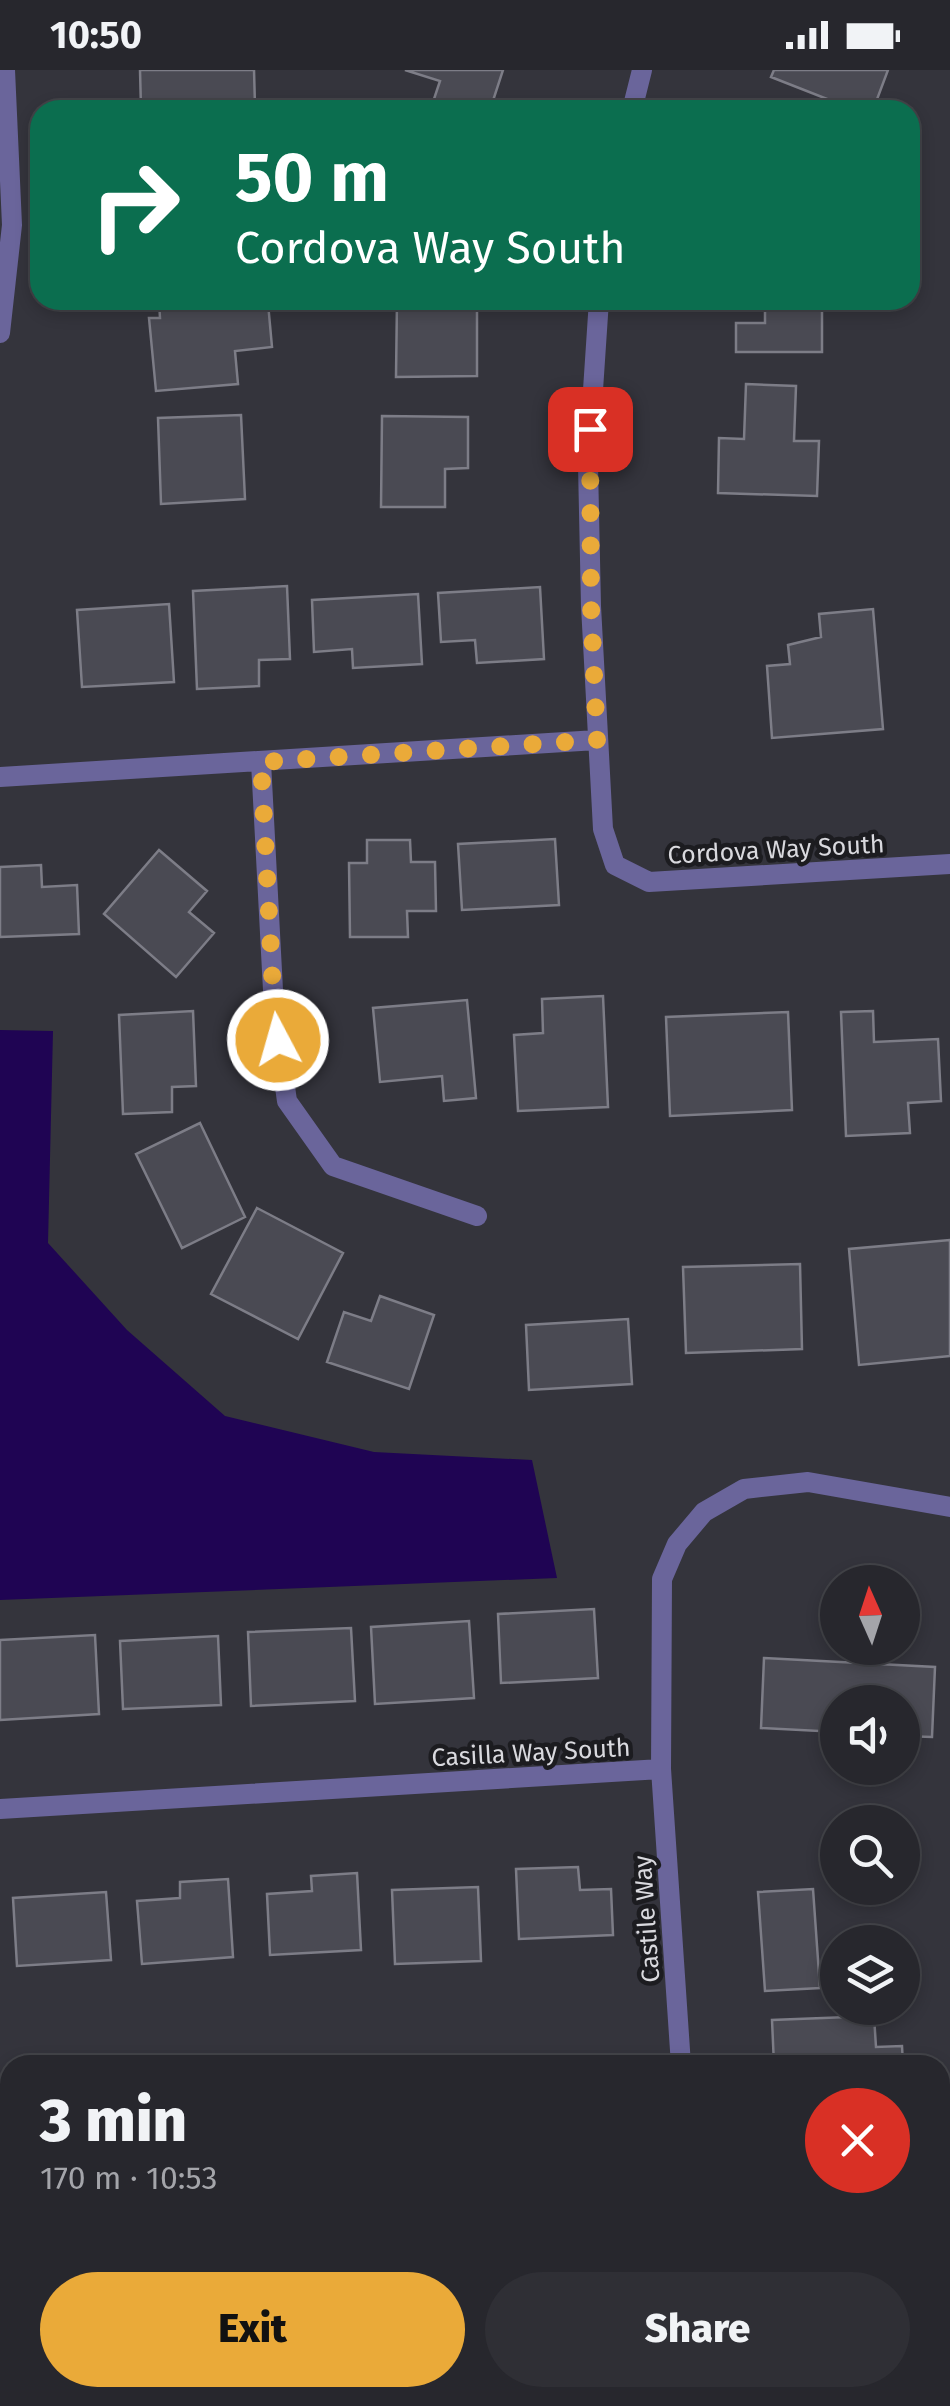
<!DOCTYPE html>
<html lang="en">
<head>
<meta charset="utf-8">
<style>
	body { margin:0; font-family:"Fira Sans",sans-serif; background:#2f2f35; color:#f1f3f6; height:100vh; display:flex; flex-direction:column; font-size:38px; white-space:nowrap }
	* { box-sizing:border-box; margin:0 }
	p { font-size:32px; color:#a4a5aa }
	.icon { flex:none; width:55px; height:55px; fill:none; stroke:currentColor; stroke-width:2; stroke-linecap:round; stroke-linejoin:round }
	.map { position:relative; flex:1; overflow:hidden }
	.side { position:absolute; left:0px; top:1985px; width:950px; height:352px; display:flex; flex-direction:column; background:#27272d; border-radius:30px 30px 0 0; box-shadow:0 5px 15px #0003,0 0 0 2px #434449 }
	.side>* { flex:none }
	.guide { position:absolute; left:30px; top:30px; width:890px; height:210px; border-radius:30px; box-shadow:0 5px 15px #0003,0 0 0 2px #434449; background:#0b6e4f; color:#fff; overflow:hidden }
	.needle { width:65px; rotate:357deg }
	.buttons { position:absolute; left:820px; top:1495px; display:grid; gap:20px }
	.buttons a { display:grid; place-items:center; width:100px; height:100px; border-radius:50%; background:#27272d; box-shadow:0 5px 15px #0003,0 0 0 2px #434449; font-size:50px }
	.pin { position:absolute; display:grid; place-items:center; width:85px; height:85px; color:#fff; margin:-42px; border-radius:20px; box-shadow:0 5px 15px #0006 }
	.me { position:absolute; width:110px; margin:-55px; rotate:354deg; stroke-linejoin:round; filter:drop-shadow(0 0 8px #0008) }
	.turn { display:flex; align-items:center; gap:35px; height:210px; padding:0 40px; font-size:45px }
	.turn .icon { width:130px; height:130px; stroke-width:2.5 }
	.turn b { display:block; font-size:70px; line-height:85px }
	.round { display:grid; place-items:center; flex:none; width:105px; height:105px; border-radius:52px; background:#2f2f35 }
	.summary { display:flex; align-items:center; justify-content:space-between; height:170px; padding:0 40px }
	h1 { font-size:60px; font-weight:800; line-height:75px }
	.primary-button { display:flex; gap:20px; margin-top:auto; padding:20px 40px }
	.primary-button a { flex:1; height:115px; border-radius:60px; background:#eaaa39; color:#111; font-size:40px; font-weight:800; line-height:115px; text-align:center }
	.primary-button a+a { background:#2f2f35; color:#f1f3f6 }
	.status { display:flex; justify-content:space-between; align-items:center; height:70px; padding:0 50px; background:#27272d; direction:ltr }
	.status svg { height:28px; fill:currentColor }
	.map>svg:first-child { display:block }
</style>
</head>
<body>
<div class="status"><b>10:50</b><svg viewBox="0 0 49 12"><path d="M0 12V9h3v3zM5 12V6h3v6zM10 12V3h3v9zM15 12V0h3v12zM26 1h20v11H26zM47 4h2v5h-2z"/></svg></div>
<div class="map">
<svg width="950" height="2336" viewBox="0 0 950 2336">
	<rect width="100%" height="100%" fill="#34343c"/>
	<path fill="#1f0453" d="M0,960L53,961L48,1173L127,1260L225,1346L374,1382L532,1390L557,1508L0,1530Z"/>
	<path fill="#4a4a53" stroke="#7d7d87" stroke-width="2.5" d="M140,0H254L255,36L141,38Z
		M405,0H503L490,40L431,38L440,11Z
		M774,0H888L873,40H855L771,7Z
		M159,230H238V236L268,233L272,277L235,281L238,314L156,321L149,248H160Z
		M397,230H477V306L396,307Z
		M765,230H822V282H736V253H765Z
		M746,314L796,316L794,371H819L817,426L718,423L719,368L744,369Z
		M241,345L245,429L161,434L158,348Z
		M382,346L468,347V398L445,399V437H381Z
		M287,516L290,589L259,590V616L197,619L193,521Z
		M540,517L544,589L477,593L475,570L441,572L438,523Z
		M418,524L422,594L353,598L352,579L314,582L312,530Z
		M169,534L174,612L82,617L77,540Z
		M873,539L883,659L772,668L767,596L790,594L788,575L821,567L819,544Z
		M555,769L559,835L462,840L458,774Z
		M367,770H410L411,792H435L436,841H407L408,867H350L349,793H367Z
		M159,780L207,821L189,842L214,863L176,907L104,844Z
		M41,795L42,817L77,815L79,864L0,867V797Z
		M603,926L608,1037L518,1041L514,965L543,963L542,929Z
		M467,930L476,1028L444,1031L442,1006L380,1012L373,938Z
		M193,941L196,1016L172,1017V1042L123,1044L119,945Z
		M873,941L874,972L938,969L941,1031L908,1033L910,1063L846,1066L841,942Z
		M788,942L792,1040L670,1046L666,947Z
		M200,1053L245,1147L182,1178L136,1084Z
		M257,1138L343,1183L298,1269L211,1224Z
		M950,1170V1286L859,1295L849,1179Z
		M800,1194L802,1279L686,1283L683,1197Z
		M380,1226L434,1245L409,1319L327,1292L344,1242L371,1251Z
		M628,1249L632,1314L529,1320L526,1255Z
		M594,1539L598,1608L501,1613L498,1544Z
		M469,1551L474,1628L375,1634L371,1557Z
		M351,1558L355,1631L251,1636L248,1562Z
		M95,1565L99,1644L0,1650V1570Z
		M218,1566L221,1635L123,1639L120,1571Z
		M764,1588L935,1597L932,1667L902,1666V1632H838V1662L761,1658Z
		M578,1797L580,1820L611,1819L613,1865L519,1869L516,1799Z
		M357,1803L361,1880L270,1885L267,1824L312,1821L311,1806Z
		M228,1809L233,1887L142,1894L137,1831L180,1828V1812Z
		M478,1817L481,1891L395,1894L392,1820Z
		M813,1819L820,1918L765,1921L758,1822Z
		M106,1822L111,1890L17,1896L13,1828Z
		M874,1946L876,1977L902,1976L903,1995H774L772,1950Z
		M870,2332V2336H801L800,2333Z"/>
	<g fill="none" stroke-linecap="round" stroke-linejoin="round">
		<path stroke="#6a659b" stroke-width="20" d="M632,40L642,0
			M599,230L588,395L591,536L603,759L615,795L649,812L950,794
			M0,263L12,155L5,0
			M261,692L274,939L287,1031L333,1096L477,1146
			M0,707L597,670
			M0,1739L661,1699
			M681,1995L661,1699L662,1509L677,1474L704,1442L744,1419L808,1412L950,1437
			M703,2328V2336"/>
	</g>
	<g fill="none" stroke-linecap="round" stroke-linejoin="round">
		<path stroke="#eaaa39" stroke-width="18" stroke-dasharray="0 32.4" d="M278,970L274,939L261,692L597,670L591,536L590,359"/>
	</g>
	<g text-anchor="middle" stroke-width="9" stroke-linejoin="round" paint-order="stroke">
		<g font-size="25" fill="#d9d9de" stroke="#1c1c20">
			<text transform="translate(776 779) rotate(-3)" y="9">Cordova Way South</text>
			<text transform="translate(531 1682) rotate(-3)" y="9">Casilla Way South</text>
			<text transform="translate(646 1849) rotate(-94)" y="9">Castile Way</text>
		</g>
	</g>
</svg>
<div class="buttons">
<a><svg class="needle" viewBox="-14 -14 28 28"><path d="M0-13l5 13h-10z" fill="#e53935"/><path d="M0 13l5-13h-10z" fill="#a4a5aa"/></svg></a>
<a><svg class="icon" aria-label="sound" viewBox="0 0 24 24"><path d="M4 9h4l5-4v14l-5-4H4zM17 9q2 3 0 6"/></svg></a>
<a><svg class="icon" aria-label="search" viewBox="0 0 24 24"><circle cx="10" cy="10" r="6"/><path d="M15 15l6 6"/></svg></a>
<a><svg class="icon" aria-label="layers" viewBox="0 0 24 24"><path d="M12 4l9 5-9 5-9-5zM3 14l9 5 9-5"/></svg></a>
</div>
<div class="pin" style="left:590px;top:359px;background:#d93025"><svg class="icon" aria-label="arrive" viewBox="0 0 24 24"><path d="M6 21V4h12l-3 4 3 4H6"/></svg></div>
<svg class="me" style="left:278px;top:970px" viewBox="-20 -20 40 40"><circle r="17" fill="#eaaa39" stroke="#fff" stroke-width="3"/><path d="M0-11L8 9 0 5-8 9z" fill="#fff"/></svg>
<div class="guide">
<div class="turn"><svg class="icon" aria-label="right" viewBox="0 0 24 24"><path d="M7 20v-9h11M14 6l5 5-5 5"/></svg><div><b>50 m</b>Cordova Way South</div></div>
</div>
<section class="side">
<div class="summary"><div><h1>3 min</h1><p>170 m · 10:53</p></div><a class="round" style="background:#d93025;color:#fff"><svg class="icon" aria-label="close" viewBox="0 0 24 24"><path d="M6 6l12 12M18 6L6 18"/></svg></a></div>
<div class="primary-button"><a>Exit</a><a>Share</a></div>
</section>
</div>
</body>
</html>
